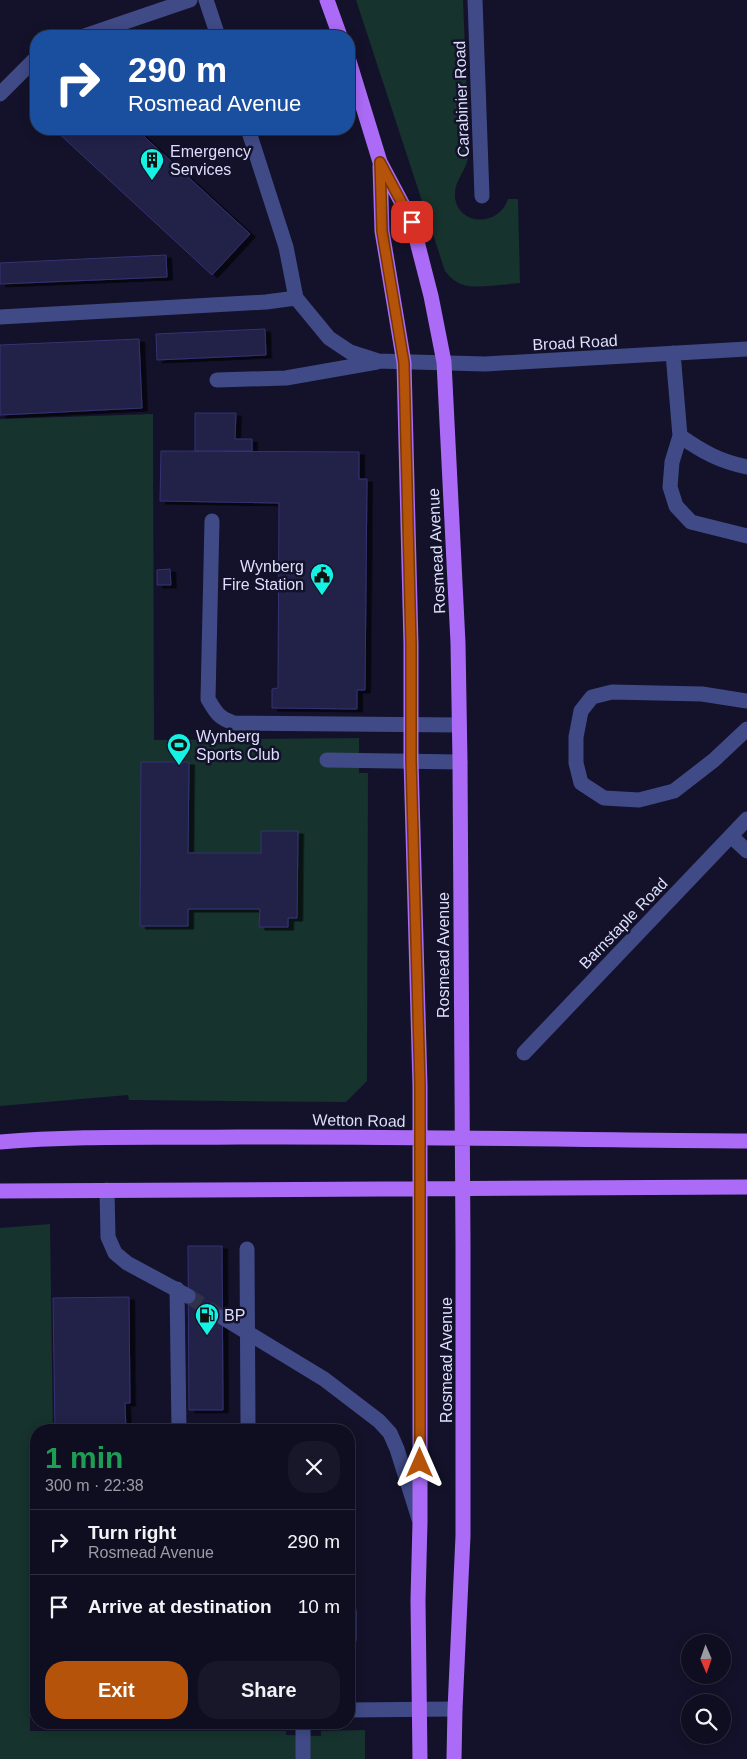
<!DOCTYPE html>
<html lang="en">
<head>
<meta charset="utf-8">
<style>
	body { margin:0; font-family:Helvetica,sans-serif; background:#171729; color:#f1f3f6; height:100vh; display:flex; flex-direction:column; font-size:19px; white-space:nowrap }
	* { box-sizing:border-box; margin:0 }
	p { font-size:16px; color:#9b9ca5 }
	.icon { flex:none; width:28px; height:28px; fill:none; stroke:currentColor; stroke-width:2; stroke-linecap:round; stroke-linejoin:round }
	.map { position:relative; flex:1; overflow:hidden }
	.details { position:absolute; left:30px; top:1424px; width:325px; height:305px; display:flex; flex-direction:column; background:#0e0e20; border-radius:20px; box-shadow:0 2px 12px #0003,0 0 0 1px #2e2e3e }
	.details>* { flex:none }
	.top-card { position:absolute; left:30px; top:30px; width:325px; height:105px; border-radius:20px; box-shadow:0 2px 12px #0003,0 0 0 1px #2e2e3e; background:#1a4fa0; color:#fff; overflow:hidden }
	.needle { width:32px; rotate:178deg }
	.tools { position:absolute; left:681px; top:1634px; display:grid; gap:10px }
	.tools a { display:grid; place-items:center; width:50px; height:50px; border-radius:50%; background:#0e0e20; box-shadow:0 2px 12px #0003,0 0 0 1px #2e2e3e; font-size:25px }
	.pin { position:absolute; display:grid; place-items:center; width:42px; height:42px; color:#fff; margin:-21px; border-radius:10px; box-shadow:0 2px 8px #0006 }
	.me { position:absolute; width:55px; margin:-28px; rotate:0deg; stroke-linejoin:round; filter:drop-shadow(0 0 4px #0008) }
	.turn { display:flex; align-items:center; gap:18px; height:105px; padding:0 15px; font-size:22px }
	.turn .icon { width:65px; height:65px; stroke-width:2.5 }
	.turn b { display:block; font-size:35px; line-height:42px }
	.round { display:grid; place-items:center; flex:none; width:52px; height:52px; border-radius:20px; background:#171729 }
	.headline { display:flex; align-items:center; justify-content:space-between; height:85px; padding:0 15px }
	h1 { font-size:30px; font-weight:600; line-height:38px; color:#1e9e55 }
	.button { display:flex; gap:10px; margin-top:auto; padding:10px 15px }
	.button a { flex:1; height:58px; border-radius:20px; background:#b45309; color:#fff; font-size:20px; font-weight:600; line-height:58px; text-align:center }
	.button a+a { background:#171729; color:#f1f3f6 }
	ul { padding:0; list-style:none }
	li { display:flex; align-items:center; gap:15px; height:65px; padding:0 15px; border-top:1px solid #2e2e3e }
	li div { flex:1 }
	li b { display:block; font-size:19px }
	li em { font-style:normal }
	.map>svg:first-child { display:block }
</style>
</head>
<body>
<div class="map">
<svg width="747" height="1759" viewBox="0 0 747 1759">
	<defs>
		<filter id="shadow"><feDropShadow dx="5.5" dy="3" stdDeviation="0" flood-color="#0009"/></filter>
	</defs>
	<rect width="100%" height="100%" fill="#13122a"/>
	<path fill="#16332d" d="M356,0H463L469,150C468,155 468,160 466,165C461,177 454,183 455,198C459,226 499,227 508,199H518L520,283C507,284 479,288 468,286C459,285 450,278 445,271Z
		M153,414L154,740L359,738V773H368L367,1081L346,1102L129,1100L128,1095L0,1106V419Z
		M50,1224L53,1430H36V1702L30,1710V1731H286V1735L321,1736V1731L365,1730V1759H0V1228Z"/>
	<path fill="#21204a" stroke="#353374" filter="url(#shadow)" d="M54,129H136L250,234L212,275Z
		M166,255L167,277L0,284V263Z
		M265,329L266,355L157,360L156,334Z
		M139,339L142,408L0,415V345Z
		M195,413H236L235,439H252V451H195Z
		M161,451L359,452V479H367L365,690H357V709L272,708V689L278,688L279,503L160,501Z
		M170,569L171,585H157V570Z
		M141,762H189L188,853H261V831H298L297,918H288V927H259L260,909H188V926H140Z
		M188,1246H222L223,1410H189Z
		M129,1297L130,1403H125L126,1430H55L53,1298Z"/>
	<g fill="none" stroke-linecap="round" stroke-linejoin="round">
		<path stroke="#31314a" stroke-width="15" stroke-dasharray="15 8" stroke-linecap="butt" d="M188,1296L222,1317"/>
		<path stroke="#404a86" stroke-width="15" d="M206,0L218,36
			M475,0L482,196
			M84,36L190,0
			M0,94L36,58
			M248,129L286,247L296,298L329,338L350,352L378,361L485,364L747,349
			M0,317L266,302L296,298
			M673,353L680,436L672,462L670,487L676,506L691,522L747,536
			M217,380L286,378L377,362
			M680,436C703,452 719,461 747,467
			M212,521L208,699C216,713 219,718 234,723L459,725
			M747,701L702,694L612,692L592,697L581,711L576,737V763L581,783L604,798L639,800L674,791L714,760L747,729
			M327,760L460,762
			M731,836L747,851
			M524,1053L747,819
			M107,1190L108,1237L115,1253L127,1263L188,1296
			M247,1249L248,1423
			M177,1289L179,1430
			M222,1317L324,1379L379,1421L390,1433L397,1449L419,1519
			M349,1611V1640
			M349,1710L455,1709
			M303,1722V1759"/>
		<path stroke="#ab6bf6" stroke-width="15" d="M327,0L340,36
			M349,61L380,162L412,222L431,296L444,362L458,643L460,762L463,1246V1536L455,1709L454,1759
			M380,166L382,231L404,363L411,645V760L420,1086V1522L418,1600L420,1759
			M0,1142C79,1135 159,1138 238,1137C407,1136 577,1140 747,1141
			M0,1191L747,1187"/>
	</g>
	<g fill="none" stroke-linecap="round" stroke-linejoin="round">
		<g stroke="#753606" stroke-width="12">
			<path id="route" d="M412,222L380,162L382,231L404,363L411,644V760L420,1086V1463"/>
		</g>
		<use href="#route" stroke="#b45309" stroke-width="9"/>
	</g>
	<defs>
		<g id="building-pin" transform="scale(1.25)"><path d="M0 17L-7.5 6A9.5 9.5 0 1 1 7.5 6Z" fill="#15f1e2" stroke="#13122a"/><path d="M-4-6H4V6H1V3H-1V6H-4ZM-2.5-4.3h1.7v1.8h-1.7ZM.8-4.3h1.7v1.8H.8ZM-2.5-1h1.7V.8h-1.7ZM.8-1h1.7V.8H.8Z" fill="#111"/></g>
		<g id="civic-pin" transform="scale(1.25)"><path d="M0 17L-7.5 6A9.5 9.5 0 1 1 7.5 6Z" fill="#15f1e2" stroke="#13122a"/><path d="M-.6-6.5H3V-4.5H.6V-3L4-1V1h2V6H-6V1h2V-1L-.6-3ZM-1.2 2.5V6h2.4V2.5Z" fill="#111"/></g>
		<g id="stadium-pin" transform="scale(1.25)"><path d="M0 17L-7.5 6A9.5 9.5 0 1 1 7.5 6Z" fill="#15f1e2" stroke="#13122a"/><path d="M0-5a6.5 5 0 1 0 0 10a6.5 5 0 1 0 0-10ZM-3.5-1.8h7v3.6h-7Z" fill="#111"/></g>
		<g id="fuel-pin" transform="scale(1.25)"><path d="M0 17L-7.5 6A9.5 9.5 0 1 1 7.5 6Z" fill="#15f1e2" stroke="#13122a"/><path d="M-5.5-6h7V0h2V4h1.3V-2.5L3-4.5l.8-.8L6-3V5H2.5V1h-1V6h-7ZM-4.2-4.7v3.2H.2V-4.7Z" fill="#111"/></g>
	</defs>
	<g fill-rule="evenodd">
		<use href="#building-pin" x="152" y="160"/>
		<use href="#civic-pin" x="322" y="575"/>
		<use href="#stadium-pin" x="179" y="745"/>
		<use href="#fuel-pin" x="207" y="1315"/>
	</g>
	<g text-anchor="middle" stroke-width="5" stroke-linejoin="round" paint-order="stroke">
		<g font-size="16" fill="#dddffd" stroke="#13122a">
			<text transform="translate(461 99) rotate(-92)" y="6">Carabinier Road</text>
			<text transform="translate(575 342) rotate(-3)" y="6">Broad Road</text>
			<text transform="translate(436 551) rotate(-93)" y="6">Rosmead Avenue</text>
			<text transform="translate(623 923) rotate(-46)" y="6">Barnstaple Road</text>
			<text transform="translate(443 955) rotate(-90)" y="6">Rosmead Avenue</text>
			<text transform="translate(359 1120) rotate(1)" y="6">Wetton Road</text>
			<text transform="translate(446 1360) rotate(-90)" y="6">Rosmead Avenue</text>
		</g>
		<g font-size="16" fill="#dddffd" stroke="#13122a" text-anchor="start">
			<text x="170" y="157">Emergency<tspan x="170" dy="18">Services</tspan></text>
			<text x="304" y="572" text-anchor="end">Wynberg<tspan x="304" dy="18">Fire Station</tspan></text>
			<text x="196" y="742">Wynberg<tspan x="196" dy="18">Sports Club</tspan></text>
			<text x="224" y="1321">BP</text>
		</g>
	</g>
</svg>
<div class="tools">
<a><svg class="needle" viewBox="-14 -14 28 28"><path d="M0-13l5 13h-10z" fill="#e53935"/><path d="M0 13l5-13h-10z" fill="#9b9ca5"/></svg></a>
<a><svg class="icon" aria-label="search" viewBox="0 0 24 24"><circle cx="10" cy="10" r="6"/><path d="M15 15l6 6"/></svg></a>
</div>
<div class="pin" style="left:412px;top:222px;background:#d93025"><svg class="icon" aria-label="arrive" viewBox="0 0 24 24"><path d="M6 21V4h12l-3 4 3 4H6"/></svg></div>
<svg class="me" style="left:420px;top:1463px" viewBox="-20 -20 40 40"><path d="M0-17L14 15 0 8-14 15z" fill="#b45309" stroke="#fff" stroke-width="4"/></svg>
<div class="top-card">
<div class="turn"><svg class="icon" aria-label="right" viewBox="0 0 24 24"><path d="M7 20v-9h11M14 6l5 5-5 5"/></svg><div><b>290 m</b>Rosmead Avenue</div></div>
</div>
<section class="details">
<div class="headline"><div><h1>1 min</h1><p>300 m · 22:38</p></div><a class="round"><svg class="icon" aria-label="close" viewBox="0 0 24 24"><path d="M6 6l12 12M18 6L6 18"/></svg></a></div>
<ul>
<li><svg class="icon" aria-label="right" viewBox="0 0 24 24"><path d="M7 20v-9h11M14 6l5 5-5 5"/></svg><div><b>Turn right</b><p>Rosmead Avenue</p></div><em>290 m</em></li>
<li><svg class="icon" aria-label="arrive" viewBox="0 0 24 24"><path d="M6 21V4h12l-3 4 3 4H6"/></svg><div><b>Arrive at destination</b></div><em>10 m</em></li>
</ul>
<div class="button"><a>Exit</a><a>Share</a></div>
</section>
</div>
</body>
</html>
